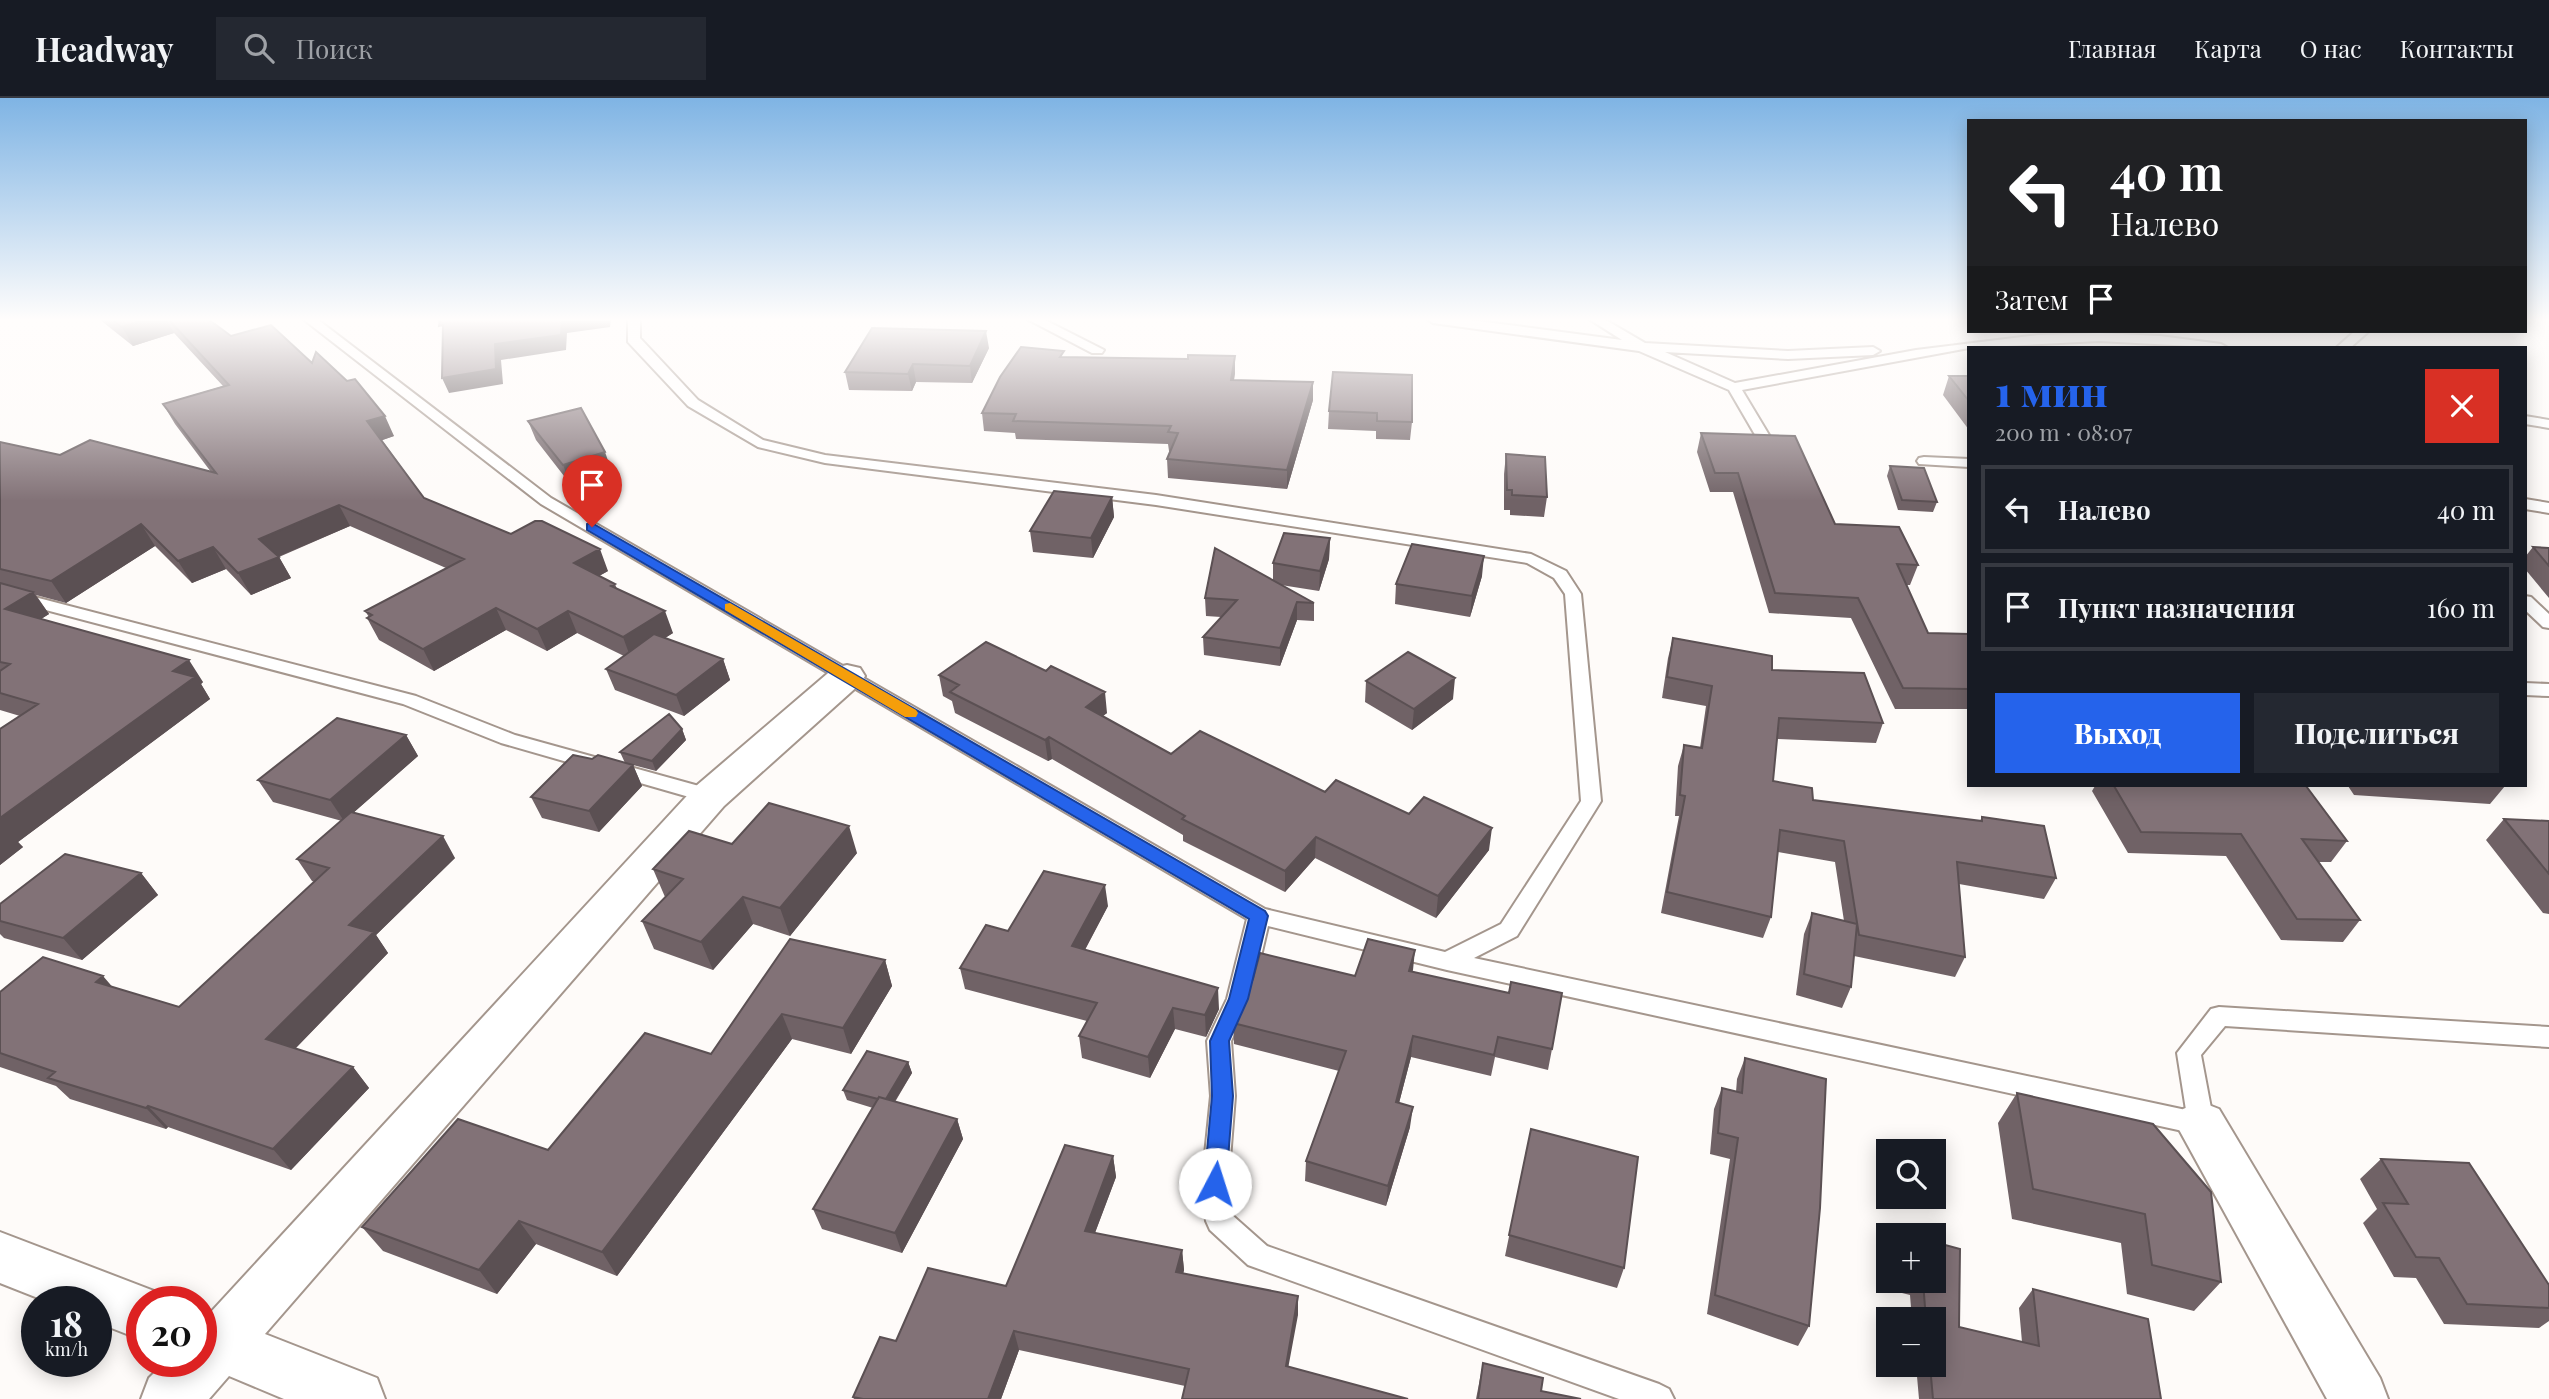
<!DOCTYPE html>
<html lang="ru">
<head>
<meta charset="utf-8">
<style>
	body { margin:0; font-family:"Playfair Display",serif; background:#242831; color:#f1f3f6; height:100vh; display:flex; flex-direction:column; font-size:26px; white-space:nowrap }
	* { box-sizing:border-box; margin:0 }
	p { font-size:23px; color:#9ea1a6 }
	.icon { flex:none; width:38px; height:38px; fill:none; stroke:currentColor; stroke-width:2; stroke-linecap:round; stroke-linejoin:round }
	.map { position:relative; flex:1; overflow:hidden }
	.panel { position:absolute; left:1967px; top:248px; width:560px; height:441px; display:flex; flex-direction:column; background:#171b24; border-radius:0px; box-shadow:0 4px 18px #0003 }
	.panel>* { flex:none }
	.guide { position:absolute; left:1967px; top:21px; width:560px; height:214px; border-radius:0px; box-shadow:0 4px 18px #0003; background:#202124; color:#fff; overflow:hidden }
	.fabs { position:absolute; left:1876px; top:1041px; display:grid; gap:14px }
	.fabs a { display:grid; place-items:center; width:70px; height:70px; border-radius:0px; background:#171b24; box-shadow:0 4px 18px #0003; font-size:35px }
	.speed { position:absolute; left:21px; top:1188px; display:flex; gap:14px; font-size:35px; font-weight:700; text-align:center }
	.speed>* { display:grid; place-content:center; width:91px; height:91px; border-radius:50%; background:#171b24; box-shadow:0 4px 18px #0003; line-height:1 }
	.speed small { font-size:18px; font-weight:400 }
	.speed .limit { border:10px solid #d22; background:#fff; color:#111 }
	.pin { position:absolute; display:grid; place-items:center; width:60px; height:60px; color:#fff; margin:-72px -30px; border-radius:50% 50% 50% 0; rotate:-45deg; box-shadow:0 0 7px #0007 }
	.pin .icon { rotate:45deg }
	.me { position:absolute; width:77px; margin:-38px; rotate:5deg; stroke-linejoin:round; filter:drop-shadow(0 0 5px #0008) }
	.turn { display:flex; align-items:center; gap:24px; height:147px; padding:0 28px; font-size:32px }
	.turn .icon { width:91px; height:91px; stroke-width:2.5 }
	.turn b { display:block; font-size:49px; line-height:60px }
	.then { display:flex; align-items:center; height:66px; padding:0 28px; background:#0003; gap:14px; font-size:26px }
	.round { display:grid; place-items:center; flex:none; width:74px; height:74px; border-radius:0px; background:#242831 }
	.summary { display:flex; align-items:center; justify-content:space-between; height:119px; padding:0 28px }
	h1 { font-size:42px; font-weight:800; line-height:52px; color:#2563eb }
	.primary-button { display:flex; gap:14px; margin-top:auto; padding:14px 28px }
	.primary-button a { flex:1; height:80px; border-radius:0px; background:#2563eb; color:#fff; font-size:28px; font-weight:800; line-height:80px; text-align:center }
	.primary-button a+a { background:#242831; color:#f1f3f6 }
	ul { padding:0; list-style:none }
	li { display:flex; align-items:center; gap:21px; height:88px; margin:0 14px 10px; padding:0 14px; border:4px solid #363941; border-radius:0px }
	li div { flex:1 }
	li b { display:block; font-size:26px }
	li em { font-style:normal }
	header { display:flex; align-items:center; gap:42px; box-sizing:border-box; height:98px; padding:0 35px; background:#171b24; border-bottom:2px solid #363941 }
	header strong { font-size:33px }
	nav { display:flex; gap:38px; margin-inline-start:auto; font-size:24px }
	.search { width:490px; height:63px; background:#242831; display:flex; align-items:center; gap:18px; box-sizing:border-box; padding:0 24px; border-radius:0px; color:#9ea1a6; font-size:26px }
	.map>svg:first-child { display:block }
</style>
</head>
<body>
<header>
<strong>Headway</strong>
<div class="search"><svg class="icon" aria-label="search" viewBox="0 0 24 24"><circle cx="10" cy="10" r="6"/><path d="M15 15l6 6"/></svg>Поиск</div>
<nav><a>Главная</a><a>Карта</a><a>О нас</a><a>Контакты</a></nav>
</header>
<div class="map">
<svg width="2549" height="1301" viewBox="0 0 2549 1301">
	<rect width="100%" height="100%" fill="#fefbf9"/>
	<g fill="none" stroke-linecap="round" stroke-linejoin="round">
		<g stroke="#a4968d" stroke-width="4">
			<path id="service" d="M303,221H317L551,400L1265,811L1445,854L1501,826L1581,703L1565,496L1554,480L1527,465L1156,407L825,365L758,349L688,308L628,244V221H640V240L698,302L763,342L825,357L1156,397L1531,456L1566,473L1581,496L1601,703L1517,838L1474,860L2186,1012L2177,955L2211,911L2219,909L2549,929V949L2225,928L2201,957L2214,1026L2210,1034L2201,1037L1447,872L1268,828L1251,901L1231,943L1235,998L1228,1086L1232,1117L1267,1148L1659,1286L1669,1291L1674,1301H1619L1248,1167L1210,1132L1206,1123L1202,1086L1211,998L1207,943L1227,901L1247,821L541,406Z
				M1027,221H1043L1104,252L1102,255H1092Z
				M1427,221H1463L1622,242L1589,221H1604L1645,245L1788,253L1873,249L1880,253L1873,257L1788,261L1665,254L1735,285L1916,252L2038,237L2099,235L2160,238L2221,246L2228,250L2099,243L1969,250L1742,292L1775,347L1768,351L1761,347L1729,292L1639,253L1433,225Z
				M2355,233H2369L2350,250H2336Z
				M2525,318L2549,322V330L2525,326Z
				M1924,359L1969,361V369L1919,366L1917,363L1919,360Z
				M2525,401L2549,405V415L2525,411Z
				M0,490L416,598L515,637L717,693L720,698L717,703L710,705L501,645L403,606L0,500Z
				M2525,498L2531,499L2549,516V530L2543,529L2525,512Z
				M2525,585L2549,586V598L2525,597Z"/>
		</g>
		<g stroke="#a4968d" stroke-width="4">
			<path id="minor" d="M847,567L860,570L865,578L860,586L724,708L265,1236L377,1280L385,1301H284L229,1278L209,1301H141L149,1280L165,1264H201V1211L210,1215L696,688L834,570Z
				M2201,1004L2219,1011L2380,1280L2388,1301H2327L2176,1026L2183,1011Z
				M0,1134L162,1196L165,1204H142V1242L96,1224V1204H48L0,1185Z"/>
		</g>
		<use href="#service" fill="#fff" fill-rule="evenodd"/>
		<use href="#minor" fill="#fff" fill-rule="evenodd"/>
	</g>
	<path fill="#706266" d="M99,221H208L231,238L312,265L394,338L382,342L424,400L511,436L608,473L599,478L615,486L617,491L673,535L665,540L723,561L730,582L684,618L615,592L606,571L624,558L577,535L547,553L506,532L434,573L379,542L367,520L369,519L365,513L446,470L350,428L279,459L291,480L251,497L226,471L192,485L155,448L66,505L36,497L49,516L41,521L203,584L201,586L210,601L18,744L23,749L0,767L20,618L0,612V344L60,357L211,374L175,326L163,306L223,288L174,235L133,248Z
		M989,250L972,285L916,284L912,293L849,292L845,274Z
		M1235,258L1234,282L1313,302L1287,391L1168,380L1167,361L1170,353H1169L1168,346L1016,341L1015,335L984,333L982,315L1065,260L1188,261Z
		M1333,274L1412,324L1410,342L1376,341V333L1328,331L1329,313Z
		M1949,278H1969V332L1943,297Z
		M528,323L612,374L571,387L536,342Z
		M1701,335L1835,426L1918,467L1910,487H1906L1928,535L1969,536V611H1895L1851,520L1769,515L1733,394H1710L1697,354Z
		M1506,356L1547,399L1544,419L1510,417V412H1504V376Z
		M1890,368L1937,404L1933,414L1898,412L1887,378Z
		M1112,399L1114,419L1093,460L1033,454L1030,433Z
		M1330,440L1329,461L1319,493L1281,487L1314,505V523L1297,522L1280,568L1204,557L1203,539L1221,519L1206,518L1205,500L1273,482V465Z
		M2533,449L2549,450V500L2525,471V459Z
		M1482,478L1470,519L1395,506L1396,486Z
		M1673,540L1772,572L1883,625L1876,645L1777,641L1773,683L1813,702L1980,723L1982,719L2056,780L2044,801L1959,786L1965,859L1955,879L1854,858L1851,889L1842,910L1796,897L1804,836L1812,815L1844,823L1835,764L1778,754L1771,819L1763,840L1661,815L1679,718H1675L1678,668L1684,647L1700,650L1706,608L1662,600L1668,560Z
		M939,577L1107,615L1102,618L1171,656L1325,694L1489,752L1436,820L1315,760L1285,794L1183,743V737L1052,661L1048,663L955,615L952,603L943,598Z
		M1366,583L1453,601L1412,632L1365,604Z
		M682,631L686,642L656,673L633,667L642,688L599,734L542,720L531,699L592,661L625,665L620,654Z
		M406,637L418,658L353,715L455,760L376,837L388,855L295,951L353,969L369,990L291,1072L168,1029L166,1031L70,1001L56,988L0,969V894L113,889L179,909L315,784L312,783L297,761L342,723L273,704L258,682Z
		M2095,688H2306L2347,743L2331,764H2318L2360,822L2343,844L2281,842L2226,758L2128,755L2092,693Z
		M2348,688H2505L2490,706L2354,697Z
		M2504,721L2549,723V816L2543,815L2486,742Z
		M732,746L857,755L790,838L753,826L713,872L654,851L642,823L665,799L653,771Z
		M141,775L158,797L82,862L4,840L0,836V806Z
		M1108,808L1085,852L1219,911L1206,939L1175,931L1150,980L1082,960L1079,938L1087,923L965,891L960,870L1008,833Z
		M790,841L885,862L892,888L851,956L792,941L617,1178L536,1146L497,1196L383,1153L362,1129L548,1052L711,956Z
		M1413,873L1552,951L1548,972L1495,959L1491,978L1411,959L1399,1005L1410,1029L1386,1108L1305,1083L1306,1063L1339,973L1234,946L1233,925L1355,878Z
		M1745,960L1809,1228L1798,1248L1707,1216L1730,1061L1710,1056L1714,1011L1722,990L1736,994L1737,981Z
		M908,964L912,975L895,1004L957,1021L963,1041L902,1155L822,1131L813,1111L873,1010L847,1002L843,992Z
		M2017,995L2221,1184L2194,1213L2127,1196L2121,1145L2012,1121L1998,1025Z
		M1531,1031L1624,1170L1617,1190L1505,1158Z
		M1113,1058L1116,1079L1095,1135L1182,1152L1184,1172L1183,1176L1298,1198V1217L1185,1288L1019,1252L1001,1301H854L853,1299L896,1243L1006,1188Z
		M2381,1061L2549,1187V1223L2539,1230L2444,1226L2416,1180L2394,1179L2363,1125L2377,1111L2360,1081Z
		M1902,1183H1934L1959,1229L2022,1244L2019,1210L2033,1191L2161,1301H1919L1916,1267H1934V1222H1912L1910,1197L1902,1195Z
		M1483,1265L1541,1293L1581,1301H1476Z"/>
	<path fill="#5b5053" d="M147,221H166L174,235L133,248L122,229Z
		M562,221H611L610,229L567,235L566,252L501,262L503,286L449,295L442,280L495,246Z
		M986,233L989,250L972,285L970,268Z
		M1235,258V276L1231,300V282Z
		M913,266L916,284L912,293L908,276Z
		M1313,284V302L1287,391V372Z
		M385,318L394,338L377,344L367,323Z
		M605,354L612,374L571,387L563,367Z
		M1112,399L1114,419L1093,460L1091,440Z
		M339,407L350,428L277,459H279L291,480L251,497L238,475L259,441Z
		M141,426L155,448L66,505L51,483Z
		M1330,440L1329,461L1319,493L1320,473Z
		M213,449L226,471L192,485L178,463Z
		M600,451L608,473L583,487L574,465Z
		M1484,458L1482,478L1470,519L1472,498Z
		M33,494L49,516L22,533L5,511Z
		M1297,504V522L1280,568V550Z
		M496,510L506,532L434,573L423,551Z
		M568,513L577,535L547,553L537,531Z
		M665,513L673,535L631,561L623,539Z
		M723,561L730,582L684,618L676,597Z
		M189,562L203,584L201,586L210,601L18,744L23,749L0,767V720L173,573Z
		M1455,580L1453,601L1412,632L1414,611Z
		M1105,594L1107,615L1088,630L1086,609Z
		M682,631L686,642L656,673L652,663Z
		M406,637L418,658L344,723L330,702Z
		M1049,639L1052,661L1048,663L1045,642Z
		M633,667L642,688L599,734L589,713Z
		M849,728L857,755L790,838L780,810Z
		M1492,730L1489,752L1436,820L1438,798Z
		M443,738L455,760L376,837L388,855L283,963L266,941L349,827Z
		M1316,739L1315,760L1285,794V773Z
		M141,775L158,797L82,862L63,840Z
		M1105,787L1108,808L1075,870L1072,848Z
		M743,799L753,826L713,872L701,844Z
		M1415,852L1413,872L1407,893L1409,873Z
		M885,862L892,888L851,956L843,930Z
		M103,878L122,900L96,884Z
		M1218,890L1219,911L1206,939L1205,917Z
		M1173,910L1175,931L1150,980L1148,959Z
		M782,916L792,941L617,1178L602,1154Z
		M1413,938L1411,959L1394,1024L1396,1004Z
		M908,964L912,975L888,1014L885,1004Z
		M353,969L369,990L291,1072L273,1051Z
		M148,1008L168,1029L166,1031L146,1010Z
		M1413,1009L1410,1029L1386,1108L1388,1088Z
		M957,1021L963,1041L902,1155L895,1135Z
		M1113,1058L1116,1079L1088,1153L1085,1133Z
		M519,1123L536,1146L497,1196L479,1172Z
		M1182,1152L1184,1172L1178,1194L1176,1174Z
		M1298,1198V1217L1285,1287L1286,1268Z
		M1014,1233L1019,1252L1001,1301H988Z"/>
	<path fill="#827277" stroke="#5b5053" stroke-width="2" d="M112,221H147L122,229Z
		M168,221H208L231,238L271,227L312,265L316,254L347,283L355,281L385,318L367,323L424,400L511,436L535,423H542L600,451L574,465L615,486L611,488L665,513L623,539L568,513L537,531L496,510L423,551L367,520L372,517L365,513L464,461L339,407L259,441L279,459L238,475L213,449L178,463L141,426L51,483L0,471V344L60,357L90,342L216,375L163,306L229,287Z
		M440,221H562L561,237L495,246L496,271L442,280L443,227L439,228Z
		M872,230L986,233L970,268L913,266L908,276L845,274Z
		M1021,249L1064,253L1060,259L1188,261V257L1235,258L1231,282L1313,284L1287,372L1167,361L1178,335L1168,334L1171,328L1013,323L1016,316L982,315L1000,279Z
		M1333,274L1412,277V324L1377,323V315L1329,313Z
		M1949,278H1969V303Z
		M581,310L605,354L563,367L528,323Z
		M1701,335L1795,338L1835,426L1899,429L1918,467L1897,466L1928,535L1969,536V591L1903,590L1858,500L1775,495L1738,375H1715Z
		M1506,356L1545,359L1547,399L1512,397V392H1507Z
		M1890,368L1924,370L1937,404L1902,402Z
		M1054,393L1112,399L1091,440L1030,433Z
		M1284,435L1330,440L1320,473L1273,465Z
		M1412,446L1484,458L1472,498L1396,486Z
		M2533,449L2549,450V468Z
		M1215,450L1314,505L1297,504L1280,550L1203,539L1237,502L1205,500Z
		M0,485L33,494L5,511L189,562L173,573L195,579L0,720V631L38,606L0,595V573L10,566L0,564Z
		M654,536L723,561L676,597L606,571Z
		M1673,540L1772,558V572L1864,575L1883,625L1779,620L1773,683L1812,690L1813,702L1982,723V719L2044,728L2056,780L1957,764L1965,859L1859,837L1844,743L1780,732L1771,819L1667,794L1685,698L1680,697L1684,647L1702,650L1712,588L1667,579Z
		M986,544L1046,573L1051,568L1105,594L1086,609L1171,656L1200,633L1325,694L1336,682L1409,716L1424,699L1492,730L1438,798L1316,739L1285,773L1182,721L1185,718L1049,639L1045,642L950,594L959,587L939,577Z
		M1408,554L1455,580L1414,611L1366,583Z
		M669,616L682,631L652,663L620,654Z
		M337,620L406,637L330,702L258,682Z
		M573,657L592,661L598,657L633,667L589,713L531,699Z
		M2114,688H2306L2347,743L2302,741L2360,822L2297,821L2241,736L2141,734Z
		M769,705L849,728L780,810L743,799L701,844L642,823L683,781L653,771L689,733L732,746Z
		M351,714L443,738L349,827L374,834L266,941L353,969L273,1051L148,1008L146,1010L48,980L55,974L0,955V894L43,859L103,878L96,884L179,909L329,770L297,761Z
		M2504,721L2549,723V776Z
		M65,756L141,775L63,840L0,823V806Z
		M1044,773L1105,787L1072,848L1218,890L1205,917L1173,910L1148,959L1079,938L1097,905L960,870L986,827L1008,833Z
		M1812,815L1857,826L1851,889L1804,876Z
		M790,841L885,862L843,930L782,916L602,1154L519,1123L479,1172L362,1129L458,1021L548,1052L645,935L711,956Z
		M1368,841L1415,852L1409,873L1509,895L1511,884L1562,895L1552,951L1498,939L1494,957L1413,938L1396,1004L1413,1009L1388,1088L1306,1063L1346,953L1233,925L1253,881L1260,855L1355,878Z
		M867,953L908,964L886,1001L879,999L878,1001L843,992Z
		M1745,960L1826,981L1820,1110L1809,1228L1715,1197L1738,1040L1718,1035L1722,990L1742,995Z
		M2017,995L2153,1026L2211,1094L2221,1184L2152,1167L2145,1116L2033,1091Z
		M879,999L957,1021L895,1135L813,1111Z
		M1531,1031L1638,1059L1624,1170L1509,1137Z
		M1065,1047L1113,1058L1085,1133L1182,1152L1176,1174L1298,1198L1286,1268L1408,1301H1182L1189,1271L1014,1233L988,1301H863L853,1299L880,1239L896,1243L928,1170L1006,1188Z
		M2381,1061L2469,1065L2549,1187V1210L2467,1206L2439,1160L2416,1159L2383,1105L2408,1106Z
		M1934,1144L1960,1151L1959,1229L2039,1248L2033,1191L2148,1221L2161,1301H1933L1930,1267H1934V1222H1926L1923,1183H1934Z
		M1483,1265L1543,1280L1541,1293L1581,1301H1478Z"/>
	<linearGradient id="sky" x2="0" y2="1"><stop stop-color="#7fb4e4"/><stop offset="0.55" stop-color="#fffdfc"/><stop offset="1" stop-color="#fffdfc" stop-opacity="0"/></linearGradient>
	<rect width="2549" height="403" fill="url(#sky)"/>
	<path fill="#2563eb" stroke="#184099" stroke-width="2" d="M592,425L1265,813L1268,818L1248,901L1229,943L1233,998L1226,1086L1223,1093L1215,1096L1207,1093L1204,1086L1212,998L1210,943L1229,901L1249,821L587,432V426Z"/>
	<path fill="#f59e0b" d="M730,505L916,612L918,615L916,619H905L725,512V506Z"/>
</svg>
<div class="fabs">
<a><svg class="icon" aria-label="search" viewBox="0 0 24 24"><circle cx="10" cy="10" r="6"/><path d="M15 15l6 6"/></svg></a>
<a>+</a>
<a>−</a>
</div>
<div class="speed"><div>18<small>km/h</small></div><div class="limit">20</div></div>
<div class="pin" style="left:592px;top:429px;background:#d93025"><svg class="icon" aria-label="arrive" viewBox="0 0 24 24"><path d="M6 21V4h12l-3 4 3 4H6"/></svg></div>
<svg class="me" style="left:1215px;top:1086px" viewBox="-20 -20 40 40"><circle r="19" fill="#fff"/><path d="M0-13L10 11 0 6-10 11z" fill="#2563eb"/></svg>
<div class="guide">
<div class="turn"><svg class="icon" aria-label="left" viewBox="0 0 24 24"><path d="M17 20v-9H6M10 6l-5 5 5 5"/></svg><div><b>40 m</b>Налево</div></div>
<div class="then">Затем<svg class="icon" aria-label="arrive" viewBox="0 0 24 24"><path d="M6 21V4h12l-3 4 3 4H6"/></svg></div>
</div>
<section class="panel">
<div class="summary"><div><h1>1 мин</h1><p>200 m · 08:07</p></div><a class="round" style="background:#d93025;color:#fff"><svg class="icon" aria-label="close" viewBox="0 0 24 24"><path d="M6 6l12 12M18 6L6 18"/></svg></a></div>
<ul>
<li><svg class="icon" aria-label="left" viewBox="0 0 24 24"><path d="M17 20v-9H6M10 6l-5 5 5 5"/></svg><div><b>Налево</b></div><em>40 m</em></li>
<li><svg class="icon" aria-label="arrive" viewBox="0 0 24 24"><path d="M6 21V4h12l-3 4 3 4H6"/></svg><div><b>Пункт назначения</b></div><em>160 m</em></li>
</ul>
<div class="primary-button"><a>Выход</a><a>Поделиться</a></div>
</section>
</div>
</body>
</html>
